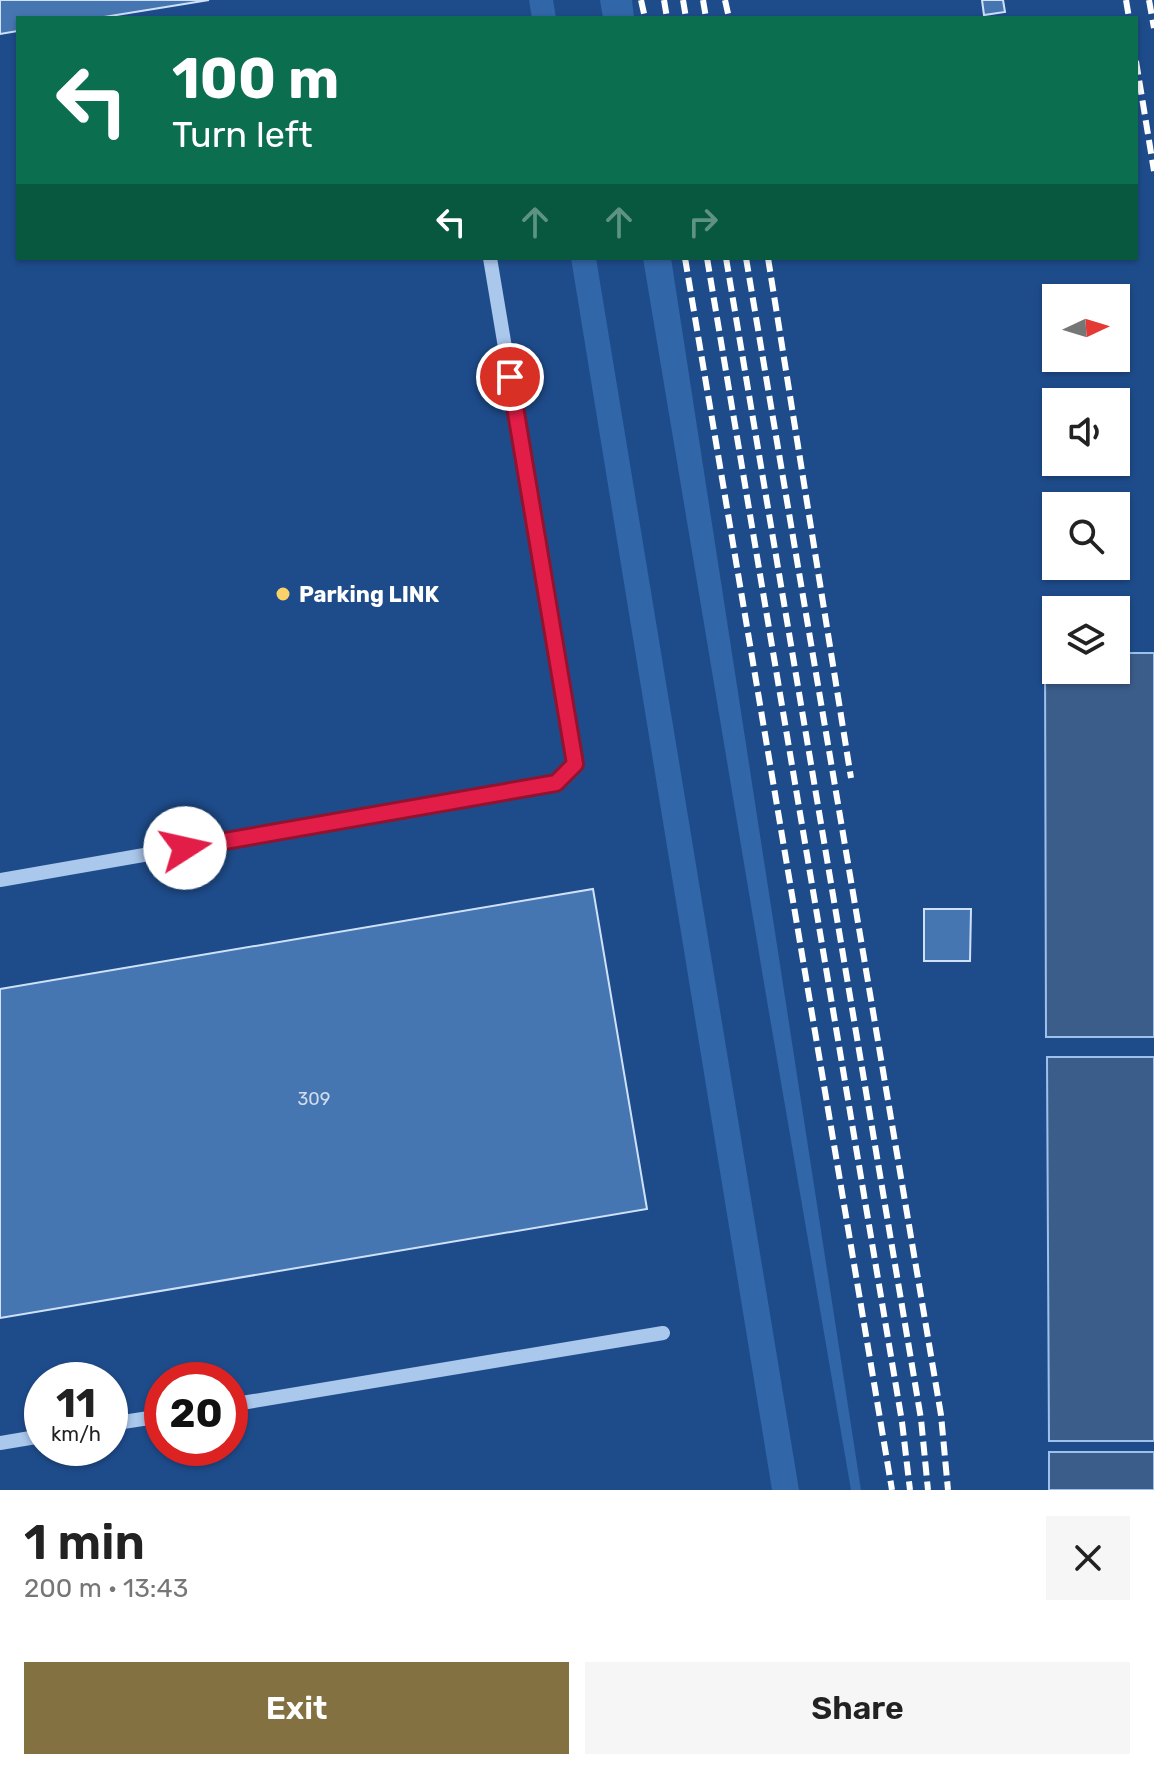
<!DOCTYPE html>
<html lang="en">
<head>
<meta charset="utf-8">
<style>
	body { margin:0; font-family:Rubik,sans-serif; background:#f6f6f6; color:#222; height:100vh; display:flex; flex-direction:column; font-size:30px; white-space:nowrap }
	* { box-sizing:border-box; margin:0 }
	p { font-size:26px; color:#767676 }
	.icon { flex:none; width:44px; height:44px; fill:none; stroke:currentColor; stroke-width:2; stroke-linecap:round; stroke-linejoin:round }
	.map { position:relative; height:1490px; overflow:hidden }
	.sheet { display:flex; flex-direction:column; background:#fff; flex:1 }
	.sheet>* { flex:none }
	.top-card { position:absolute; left:16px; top:16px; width:1122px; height:244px; border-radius:0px; box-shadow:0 2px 6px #0004; background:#0b6e4f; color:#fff; overflow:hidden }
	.needle { width:52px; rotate:86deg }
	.controls { position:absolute; left:1042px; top:284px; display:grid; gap:16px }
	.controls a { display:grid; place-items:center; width:88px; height:88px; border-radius:0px; background:#fff; box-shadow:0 2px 6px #0004; font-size:40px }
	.speed { position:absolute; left:24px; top:1362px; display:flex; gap:16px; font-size:40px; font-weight:700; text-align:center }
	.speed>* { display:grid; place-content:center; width:104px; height:104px; border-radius:50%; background:#fff; box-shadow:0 2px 6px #0004; line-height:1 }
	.speed small { font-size:20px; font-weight:400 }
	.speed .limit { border:12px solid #d22; background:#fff; color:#111 }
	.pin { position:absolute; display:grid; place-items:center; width:68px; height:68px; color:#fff; margin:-34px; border:4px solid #fff; border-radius:50%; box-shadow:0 2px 8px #0007 }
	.me { position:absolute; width:88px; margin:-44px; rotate:80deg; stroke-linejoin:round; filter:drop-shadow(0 0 6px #0008) }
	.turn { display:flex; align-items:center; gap:28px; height:168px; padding:0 24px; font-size:36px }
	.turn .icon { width:104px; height:104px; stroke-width:2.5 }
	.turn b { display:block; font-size:56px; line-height:68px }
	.lanes { display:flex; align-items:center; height:76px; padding:0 24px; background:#0003; justify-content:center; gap:40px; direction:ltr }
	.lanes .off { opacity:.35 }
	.round { display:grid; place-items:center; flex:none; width:84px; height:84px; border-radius:0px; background:#f6f6f6 }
	.summary { display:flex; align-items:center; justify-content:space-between; height:136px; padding:0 24px }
	h1 { font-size:48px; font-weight:600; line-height:60px }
	.button { display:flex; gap:16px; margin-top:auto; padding:16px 24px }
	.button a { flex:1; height:92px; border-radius:0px; background:#847142; color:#fff; font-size:32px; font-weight:600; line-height:92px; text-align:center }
	.button a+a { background:#f6f6f6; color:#222 }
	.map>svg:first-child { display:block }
</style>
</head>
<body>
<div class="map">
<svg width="1154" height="1490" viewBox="0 0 1154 1490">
	<rect width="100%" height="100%" fill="#1e4c8b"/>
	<path fill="#3166a8" d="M529,0H553L556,18H532Z
		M600,0H632L634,18H603Z
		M571,258H596L799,1490H772Z
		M643,258H671L861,1490H851L766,995Z"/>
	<path fill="#3b5d8a" stroke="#9dc1ed" stroke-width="2" d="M1045,653H1056V670H1116V653H1154V1037H1046Z
		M1047,1057H1154V1441H1049Z
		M1049,1452H1154V1490H1049Z"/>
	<path fill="#4676b2" stroke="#cfe1f9" stroke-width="2" d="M0,0H209L98,18H18V31L0,34Z
		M982,0H1003L1005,12L984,15Z
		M593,889L647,1209L0,1318V989Z
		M924,909H971L970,961H924Z"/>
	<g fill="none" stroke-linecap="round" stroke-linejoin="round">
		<path stroke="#aac7ec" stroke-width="14" d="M0,880L556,783L575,764L490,258
			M230,1405L663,1333
			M110,1424L162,1416
			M0,1443L42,1436"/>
		<path stroke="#fff" stroke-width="6" stroke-dasharray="14 6" stroke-linecap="butt" d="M641,0L645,18
			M664,0L667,18
			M683,0L686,18
			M703,0L706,18
			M725,0L729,18
			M1126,0L1129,18
			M1149,0L1154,28
			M1136,61L1154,171
			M685,258L892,1490
			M707,258L902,1422L910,1490
			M726,258L921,1419L928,1490
			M746,258L941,1415L948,1490
			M768,258L851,778"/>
	</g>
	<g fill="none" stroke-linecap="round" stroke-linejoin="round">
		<g stroke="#92132f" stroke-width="20">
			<path id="route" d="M185,848L556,783L575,764L510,377"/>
		</g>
		<use href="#route" stroke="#e11d48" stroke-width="14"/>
	</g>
	<circle fill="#fbd269" stroke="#1e4c8b" stroke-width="3" cx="283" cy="594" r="8"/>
	<g text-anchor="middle" stroke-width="8" stroke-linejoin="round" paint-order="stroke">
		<g font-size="18" fill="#d1ddec">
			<text x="314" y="1105">309</text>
		</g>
		<g font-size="22" font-weight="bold" fill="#fff" stroke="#1e4c8b" text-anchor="start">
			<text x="299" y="602">Parking LINK</text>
		</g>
	</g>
</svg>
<div class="controls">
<a><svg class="needle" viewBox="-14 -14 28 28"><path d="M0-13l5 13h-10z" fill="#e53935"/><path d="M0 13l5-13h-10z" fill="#767676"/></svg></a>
<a><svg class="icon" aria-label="sound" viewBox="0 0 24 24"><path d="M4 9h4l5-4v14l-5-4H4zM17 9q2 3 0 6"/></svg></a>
<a><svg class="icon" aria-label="search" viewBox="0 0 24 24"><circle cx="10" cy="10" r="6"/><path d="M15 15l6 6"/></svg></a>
<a><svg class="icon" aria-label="layers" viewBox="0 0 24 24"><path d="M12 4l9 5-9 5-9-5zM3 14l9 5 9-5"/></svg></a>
</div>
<div class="speed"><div>11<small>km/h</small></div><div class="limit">20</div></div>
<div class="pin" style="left:510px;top:377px;background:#d93025"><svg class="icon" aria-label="arrive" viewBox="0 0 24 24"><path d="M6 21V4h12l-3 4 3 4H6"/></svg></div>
<svg class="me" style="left:185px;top:848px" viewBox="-20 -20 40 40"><circle r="19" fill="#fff"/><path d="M0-13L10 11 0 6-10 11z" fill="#e11d48"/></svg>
<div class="top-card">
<div class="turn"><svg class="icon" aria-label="left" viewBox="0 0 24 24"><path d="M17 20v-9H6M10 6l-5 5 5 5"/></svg><div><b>100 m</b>Turn left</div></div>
<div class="lanes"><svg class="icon" aria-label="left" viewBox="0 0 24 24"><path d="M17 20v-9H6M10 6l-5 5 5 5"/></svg><svg class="icon off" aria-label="ahead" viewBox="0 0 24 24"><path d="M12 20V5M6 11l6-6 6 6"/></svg><svg class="icon off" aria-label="ahead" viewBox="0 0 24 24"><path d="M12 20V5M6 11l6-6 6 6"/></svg><svg class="icon off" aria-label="right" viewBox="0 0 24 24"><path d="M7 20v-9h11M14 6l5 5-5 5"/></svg></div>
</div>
</div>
<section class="sheet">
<div class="summary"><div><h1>1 min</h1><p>200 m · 13:43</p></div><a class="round"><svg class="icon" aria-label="close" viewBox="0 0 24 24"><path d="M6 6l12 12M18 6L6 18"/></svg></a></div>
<div class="button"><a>Exit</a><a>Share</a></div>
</section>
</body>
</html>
